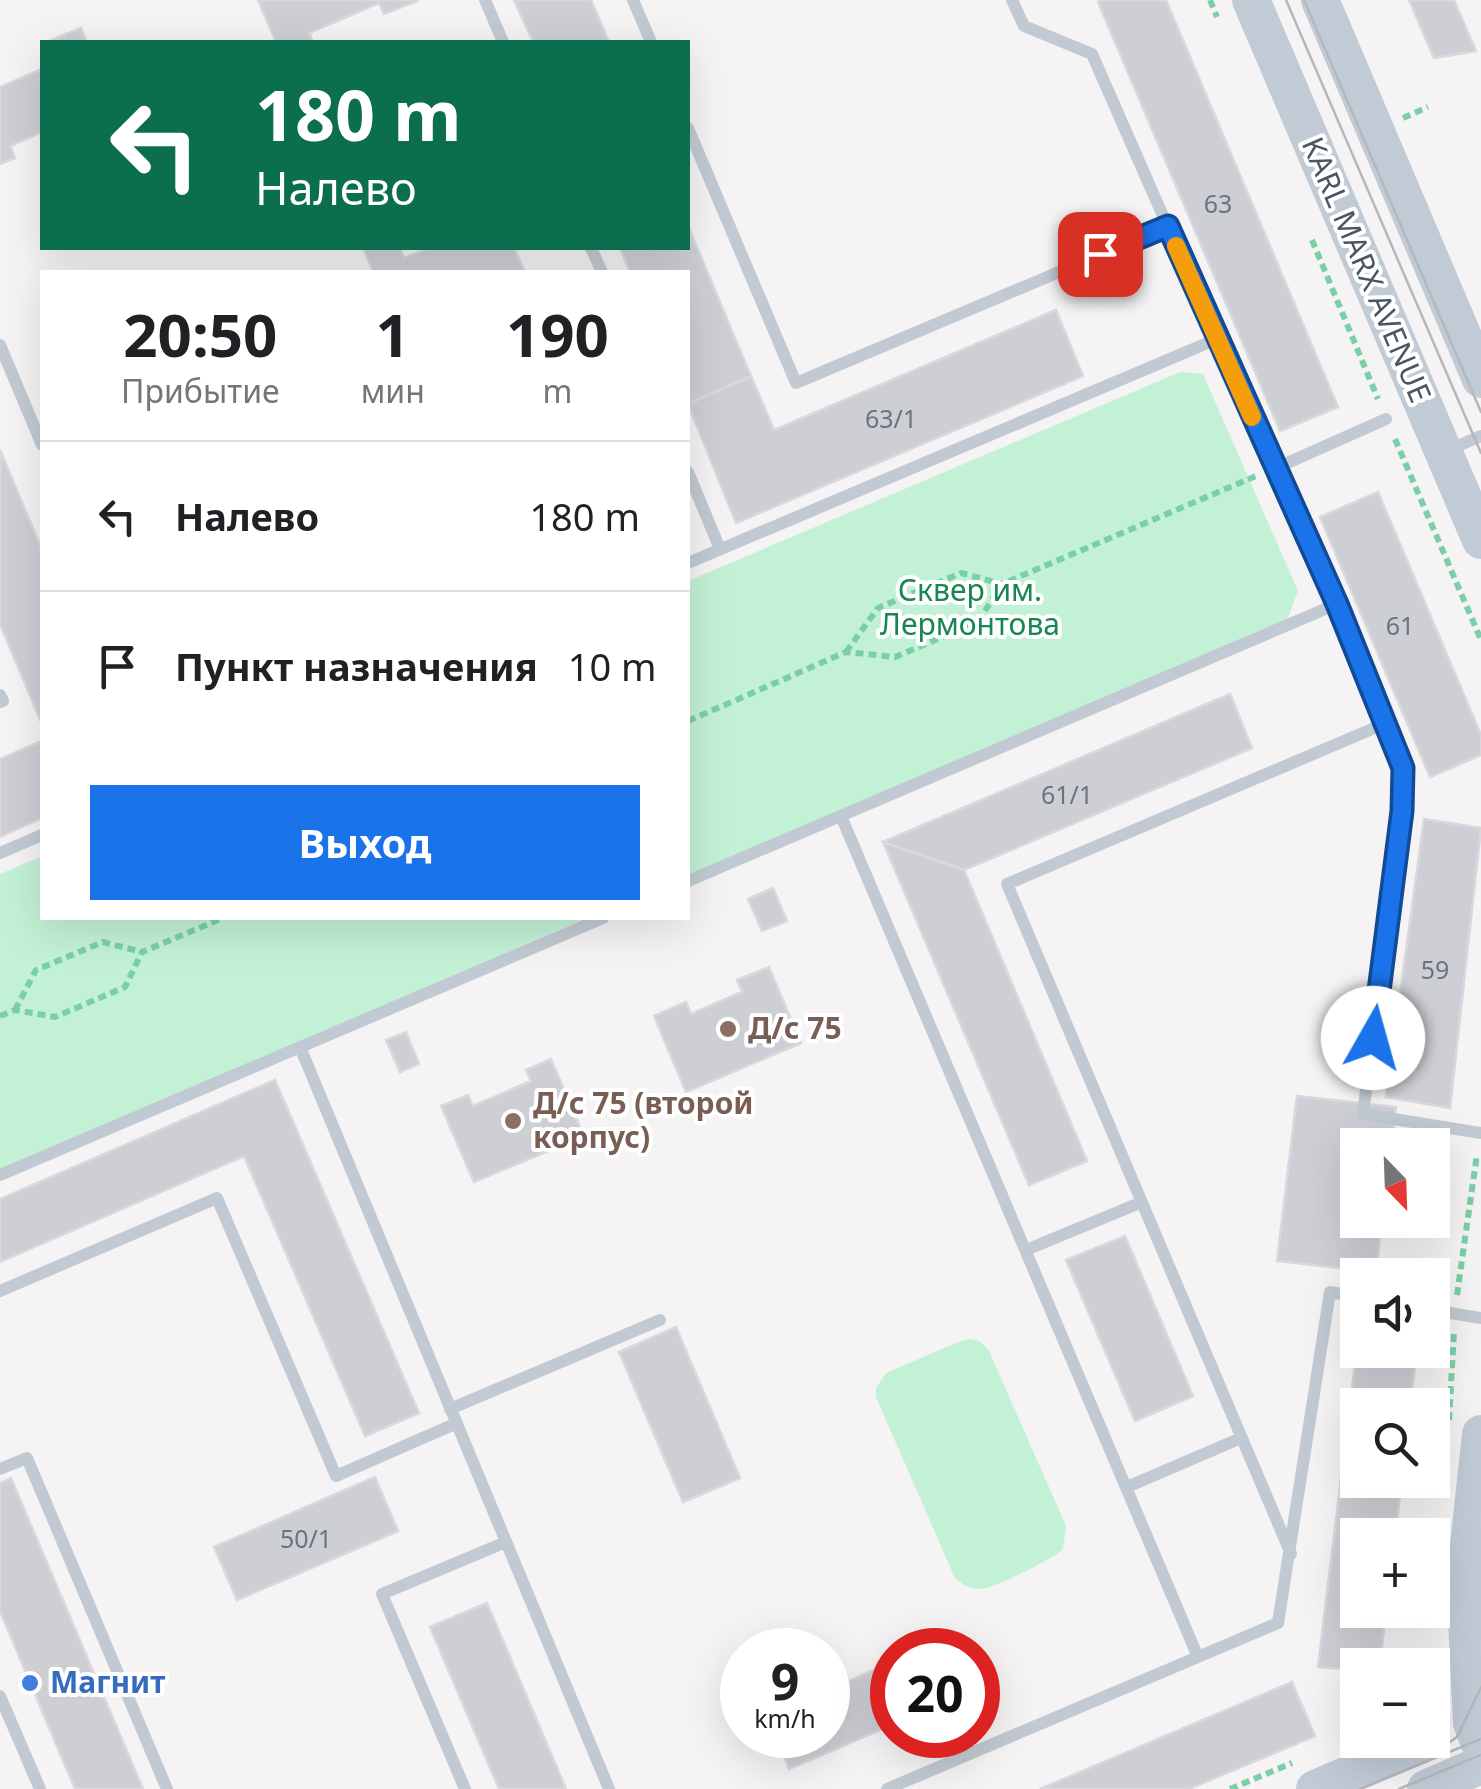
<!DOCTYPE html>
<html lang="ru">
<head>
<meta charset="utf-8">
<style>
	body { margin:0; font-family:"Noto Sans",sans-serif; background:#f2f2f2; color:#202124; height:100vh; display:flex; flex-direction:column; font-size:38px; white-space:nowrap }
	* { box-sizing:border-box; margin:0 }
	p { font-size:32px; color:#757577 }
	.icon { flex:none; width:55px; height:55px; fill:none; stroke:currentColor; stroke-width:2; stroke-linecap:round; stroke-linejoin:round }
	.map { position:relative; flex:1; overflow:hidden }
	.details { position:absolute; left:40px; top:270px; width:650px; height:650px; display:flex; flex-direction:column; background:#fff; border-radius:0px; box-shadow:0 10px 40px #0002 }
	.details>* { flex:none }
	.top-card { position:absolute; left:40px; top:40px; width:650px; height:210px; border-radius:0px; box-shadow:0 10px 40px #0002; background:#0b6e4f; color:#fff; overflow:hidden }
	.needle { width:65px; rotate:157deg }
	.buttons { position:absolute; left:1340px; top:1128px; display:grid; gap:20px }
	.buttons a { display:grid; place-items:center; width:110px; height:110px; border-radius:0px; background:#fff; box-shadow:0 10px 40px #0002; font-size:50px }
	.speed { position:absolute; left:720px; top:1628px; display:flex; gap:20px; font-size:50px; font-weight:700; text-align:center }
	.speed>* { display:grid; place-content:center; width:130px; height:130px; border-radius:50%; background:#fff; box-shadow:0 10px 40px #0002; line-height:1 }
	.speed small { font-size:25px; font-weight:400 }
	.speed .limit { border:15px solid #d22; background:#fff; color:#111 }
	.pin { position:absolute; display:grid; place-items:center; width:85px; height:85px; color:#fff; margin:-42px; border-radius:20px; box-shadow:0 5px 15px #0006 }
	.me { position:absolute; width:110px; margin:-55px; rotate:7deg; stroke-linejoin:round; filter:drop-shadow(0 0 8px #0008) }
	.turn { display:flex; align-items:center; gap:35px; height:210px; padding:0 50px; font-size:45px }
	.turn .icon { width:130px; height:130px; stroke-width:2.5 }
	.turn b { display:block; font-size:70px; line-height:85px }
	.eta { display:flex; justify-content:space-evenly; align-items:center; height:170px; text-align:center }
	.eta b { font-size:60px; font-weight:700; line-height:70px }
	.primary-button { display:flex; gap:20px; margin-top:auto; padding:20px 50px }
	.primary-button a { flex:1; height:115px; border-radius:0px; background:#1a73e8; color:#fff; font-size:40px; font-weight:700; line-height:115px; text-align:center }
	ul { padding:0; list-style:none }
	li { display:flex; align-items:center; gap:30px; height:150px; padding:0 50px; border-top:2px solid #e0e0e0 }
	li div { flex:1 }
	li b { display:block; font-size:38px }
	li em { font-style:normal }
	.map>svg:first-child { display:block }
</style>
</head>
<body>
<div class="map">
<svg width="1481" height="1789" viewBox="0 0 1481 1789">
	<rect width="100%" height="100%" fill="#f5f3f3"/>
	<path fill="#c3f1d5" d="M1180,372L1203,374L1298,591L1287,620L688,875V581Z
		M42,856V918H587L0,1169V874Z
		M971,1339L981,1342L989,1351L1066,1526L1063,1549C1051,1560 999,1586 982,1589C970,1590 961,1584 954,1576L876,1397V1388L886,1373L958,1342Z"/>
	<path fill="#cdcfd5" stroke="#d7d9de" stroke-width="2.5" d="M258,0H416L417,1L384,14L379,3L309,33L313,42H276Z
		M514,0H591L609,42H533Z
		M1102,0H1166L1338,407L1280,431L1098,2Z
		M1409,0H1454L1476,51L1434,58Z
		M81,28L87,42H47Z
		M42,69V132L10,146L15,158L0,164V87Z
		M688,226L751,376L688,404V272H630L620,248H688Z
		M370,248H400L404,258L429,248H514L525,272H373L364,250Z
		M1056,310L1083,376L736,523L688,404L751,376L774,430Z
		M0,450L42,550V724L0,624Z
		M1378,492L1481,735V755L1430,777L1320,517Z
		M1230,694L1252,748L964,870L883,842Z
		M42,741V818L0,837V759Z
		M1424,819L1481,828L1450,1108L1386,1097Z
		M883,842L964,870L1087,1161L1029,1185Z
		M773,888L787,921L762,931L748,899Z
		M769,967L801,1043L686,1092L654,1016L686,1002L691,1014L742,992L737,980Z
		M406,1032L419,1064L400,1072L386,1040Z
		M551,1059L584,1136L474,1182L441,1106L468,1095L473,1106L531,1081L526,1070Z
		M275,1080L419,1413L365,1436L244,1156L0,1262V1199Z
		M1297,1096L1396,1107L1392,1145H1358V1220H1382L1376,1272L1277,1261Z
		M1125,1236L1193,1396L1135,1421L1066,1260Z
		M676,1327L740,1478L683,1502L619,1352Z
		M1358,1339V1350H1417L1410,1405H1358V1480H1402L1395,1535H1358V1610H1386L1380,1665H1358V1670L1318,1667Z
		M375,1477L398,1531L237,1600L214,1547Z
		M11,1478L143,1789H75L0,1611V1483Z
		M487,1603L566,1789H499L430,1627Z
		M892,1662V1725L789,1769L775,1735H828V1690Z
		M1292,1682L1315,1736L1189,1789H1040Z"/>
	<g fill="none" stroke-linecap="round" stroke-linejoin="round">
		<path stroke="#7ad0a6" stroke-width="6" stroke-dasharray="8 5" stroke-linecap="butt" d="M1210,0L1217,17
			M1403,118L1428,107
			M1312,240L1378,399
			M1395,439L1481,640
			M846,652L878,608L961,573L1002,584
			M688,721L846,652L895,657L978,622L1002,584L1256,476
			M15,1010L36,970L103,942L142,952
			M0,1016L15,1010L55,1017L125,987L142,952L223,918
			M1457,1295L1477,1154
			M1449,1420L1454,1332
			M1230,1789L1292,1763"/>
		<path stroke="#c1cad2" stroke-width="12" d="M485,0L503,42
			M633,0L651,42
			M1012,0L1024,26L1092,54L1217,339L1337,604L1403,768L1401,811L1363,1114L1481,1133
			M688,128L796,383L1168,226
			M591,248L602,272
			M0,345L42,445
			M1446,451L1481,436
			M1276,468L1386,419
			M688,472L720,549
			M688,563L1217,339
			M0,695L3,701L0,702
			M841,816L1198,1657
			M0,853L42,835
			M688,881L1337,604
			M300,1047L609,1789
			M0,1175L603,918
			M1026,1250L1142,1202
			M0,1291L217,1198L336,1476L457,1423
			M1432,1310L1481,1318
			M450,1409L660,1320
			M0,1469L27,1458L167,1789
			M1127,1487L1241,1438
			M1291,1554L1007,884L1384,724
			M0,1696L40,1789
			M465,1789L382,1594L506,1542
			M887,1789L1278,1623L1330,1292L1358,1297"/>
		<path stroke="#c1cbd6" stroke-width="38" d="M1251,0L1481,540
			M1320,0L1481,379
			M1481,1434L1468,1555L1466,1599L1472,1723L1481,1746
			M1315,1789L1431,1740
			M1426,1789L1481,1765"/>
		<path stroke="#b5b8bd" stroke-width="2.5" d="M1286,0L1481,453
			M1304,0L1481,412
			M1441,1748L1457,1737L1481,1687
			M1360,1789L1481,1739
			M1399,1789L1481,1755"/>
	</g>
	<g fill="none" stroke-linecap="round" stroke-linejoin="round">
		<g stroke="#114b97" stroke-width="25">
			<path id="route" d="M1100,254L1168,226L1337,604L1403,768L1402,811L1373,1038"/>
		</g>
		<use href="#route" stroke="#1a73e8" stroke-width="18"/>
		<path stroke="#f59e0b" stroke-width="18" d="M1176,246L1252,417"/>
	</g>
	<g fill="#8d6e63" stroke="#fff" stroke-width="4">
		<circle cx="728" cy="1029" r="10"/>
		<circle cx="513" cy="1121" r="10"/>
	</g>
	<circle fill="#3f7fe0" stroke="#fff" stroke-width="4" cx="30" cy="1683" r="10"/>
	<g text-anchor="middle" stroke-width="8" stroke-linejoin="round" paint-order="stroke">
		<g font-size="25" fill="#6b747e">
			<text x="1218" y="213">63</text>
			<text x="891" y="428">63/1</text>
			<text x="1400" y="635">61</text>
			<text x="1067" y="804">61/1</text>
			<text x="1435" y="979">59</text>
			<text x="306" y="1548">50/1</text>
		</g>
		<g font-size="30" fill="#4a5661" stroke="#fff">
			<text transform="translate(1366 270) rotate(67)" y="10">KARL MARX AVENUE</text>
		</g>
		<g font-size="30" fill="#17864f" stroke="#fff">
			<text x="970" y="601">Сквер им.<tspan x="970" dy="34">Лермонтова</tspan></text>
		</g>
		<g font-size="30" font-weight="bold" fill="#785e54" stroke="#fff" text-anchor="start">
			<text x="748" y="1039">Д/с 75</text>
			<text x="533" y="1114">Д/с 75 (второй<tspan x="533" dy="34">корпус)</tspan></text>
		</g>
		<g font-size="30" font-weight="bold" fill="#366cbe" stroke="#fff" text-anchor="start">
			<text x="50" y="1693">Магнит</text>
		</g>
	</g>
</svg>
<div class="buttons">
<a><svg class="needle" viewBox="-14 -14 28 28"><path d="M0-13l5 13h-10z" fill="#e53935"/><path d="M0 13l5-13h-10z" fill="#757577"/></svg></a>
<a><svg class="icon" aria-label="sound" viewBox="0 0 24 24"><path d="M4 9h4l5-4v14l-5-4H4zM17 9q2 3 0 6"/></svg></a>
<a><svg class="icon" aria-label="search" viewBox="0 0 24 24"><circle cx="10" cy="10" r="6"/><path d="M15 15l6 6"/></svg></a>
<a>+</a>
<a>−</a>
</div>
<div class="speed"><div>9<small>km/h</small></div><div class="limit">20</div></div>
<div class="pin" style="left:1100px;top:254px;background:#d93025"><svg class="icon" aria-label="arrive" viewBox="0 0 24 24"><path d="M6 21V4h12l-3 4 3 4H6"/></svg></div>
<svg class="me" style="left:1373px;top:1038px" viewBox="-20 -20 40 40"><circle r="19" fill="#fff"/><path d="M0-13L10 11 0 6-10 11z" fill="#1a73e8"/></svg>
<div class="top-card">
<div class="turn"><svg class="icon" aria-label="left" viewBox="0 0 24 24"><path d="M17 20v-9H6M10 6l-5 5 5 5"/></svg><div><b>180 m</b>Налево</div></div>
</div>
<section class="details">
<div class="eta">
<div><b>20:50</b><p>Прибытие</p></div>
<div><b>1</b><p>мин</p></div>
<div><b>190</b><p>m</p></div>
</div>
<ul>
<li><svg class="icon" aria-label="left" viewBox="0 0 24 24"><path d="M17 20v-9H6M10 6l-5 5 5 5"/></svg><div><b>Налево</b></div><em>180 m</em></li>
<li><svg class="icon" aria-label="arrive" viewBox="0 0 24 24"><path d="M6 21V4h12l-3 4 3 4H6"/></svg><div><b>Пункт назначения</b></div><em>10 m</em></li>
</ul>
<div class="primary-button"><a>Выход</a></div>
</section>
</div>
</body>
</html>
